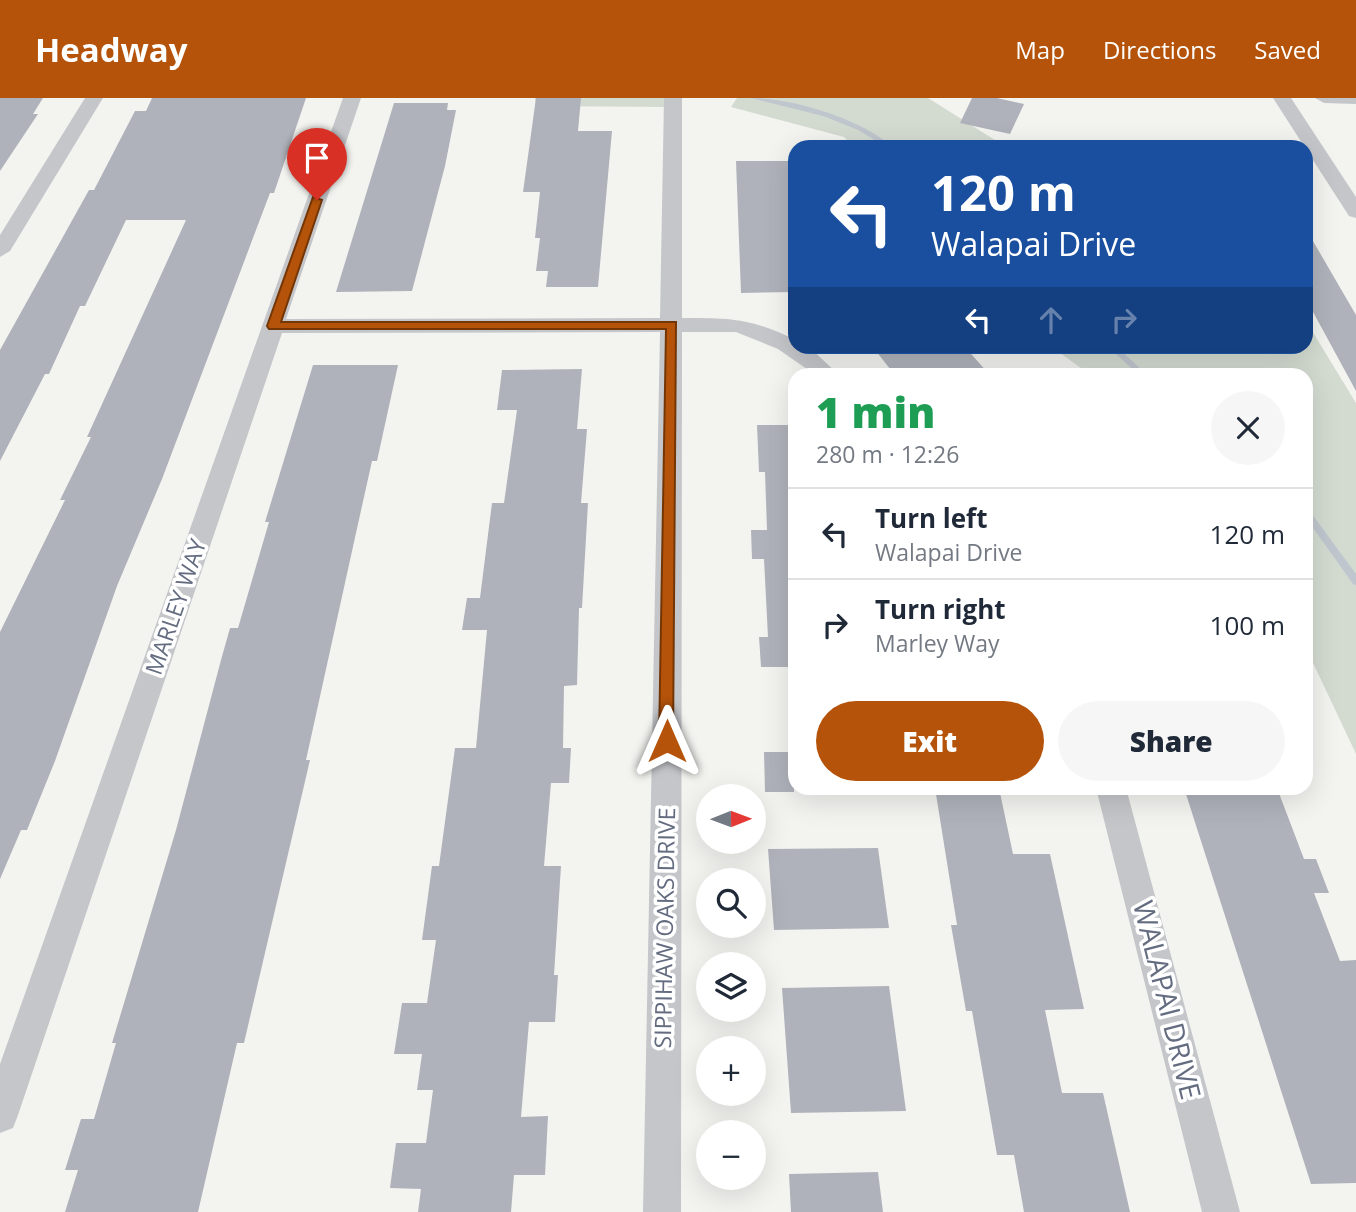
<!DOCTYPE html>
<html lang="en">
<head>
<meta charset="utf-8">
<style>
	body { margin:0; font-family:"Open Sans",sans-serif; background:#f6f6f7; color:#1f2937; height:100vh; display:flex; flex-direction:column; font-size:26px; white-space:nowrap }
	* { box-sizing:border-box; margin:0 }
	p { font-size:23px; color:#747a83 }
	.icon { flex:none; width:38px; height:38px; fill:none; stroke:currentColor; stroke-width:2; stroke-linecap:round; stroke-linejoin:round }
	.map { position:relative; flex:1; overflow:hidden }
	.side { position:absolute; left:788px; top:270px; width:525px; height:427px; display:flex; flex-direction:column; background:#fff; border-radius:21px; box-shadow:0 7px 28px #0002 }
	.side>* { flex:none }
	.banner { position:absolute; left:788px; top:42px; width:525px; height:214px; border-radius:21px; box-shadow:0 7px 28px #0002; background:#1a4fa0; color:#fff; overflow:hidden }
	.needle { width:46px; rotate:89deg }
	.tools { position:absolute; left:696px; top:686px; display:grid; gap:14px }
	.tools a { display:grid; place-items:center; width:70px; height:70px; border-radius:50%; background:#fff; box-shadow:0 7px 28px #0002; font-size:35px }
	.pin { position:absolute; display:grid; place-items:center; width:60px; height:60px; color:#fff; margin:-72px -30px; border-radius:50% 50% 50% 0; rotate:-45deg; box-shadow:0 0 7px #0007 }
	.pin .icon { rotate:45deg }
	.me { position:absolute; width:77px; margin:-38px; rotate:0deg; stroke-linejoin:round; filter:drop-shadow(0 0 5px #0008) }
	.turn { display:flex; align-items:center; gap:24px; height:147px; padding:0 28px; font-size:32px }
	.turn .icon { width:91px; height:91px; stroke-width:2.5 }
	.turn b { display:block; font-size:49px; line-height:60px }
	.lanes { display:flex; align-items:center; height:66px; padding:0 28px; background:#0003; justify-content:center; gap:35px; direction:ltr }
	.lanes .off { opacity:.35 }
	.round { display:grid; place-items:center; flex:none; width:74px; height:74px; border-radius:37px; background:#f6f6f7 }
	.summary { display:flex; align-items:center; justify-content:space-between; height:119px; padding:0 28px }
	h1 { font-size:42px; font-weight:800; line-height:52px; color:#1e9e55 }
	.action { display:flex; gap:14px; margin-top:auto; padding:14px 28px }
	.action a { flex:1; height:80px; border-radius:42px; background:#b45309; color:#fff; font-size:28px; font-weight:800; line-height:80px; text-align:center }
	.action a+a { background:#f6f6f7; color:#1f2937 }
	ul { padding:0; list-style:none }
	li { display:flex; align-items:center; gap:21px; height:91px; padding:0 28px; border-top:2px solid #e0e1e3 }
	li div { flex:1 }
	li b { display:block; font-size:26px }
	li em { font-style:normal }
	header { display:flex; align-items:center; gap:42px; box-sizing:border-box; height:98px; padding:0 35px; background:#b45309; color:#fff }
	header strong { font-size:33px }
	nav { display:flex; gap:38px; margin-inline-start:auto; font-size:24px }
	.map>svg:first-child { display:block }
</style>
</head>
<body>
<header>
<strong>Headway</strong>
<nav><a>Map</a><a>Directions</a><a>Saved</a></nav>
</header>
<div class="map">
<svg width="1356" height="1114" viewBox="0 0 1356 1114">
	<rect width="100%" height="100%" fill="#f3f4f0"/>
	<path fill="#d3dbd1" d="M535,0H668L664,9L536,8Z
		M737,0H928L1006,49H854L844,39L731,9Z
		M1306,223L1356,305V656L1306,550V276H1089L1052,249L1306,248Z"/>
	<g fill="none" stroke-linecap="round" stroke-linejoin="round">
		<path fill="#c0c6ce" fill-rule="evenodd" d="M751,0C795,0 860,21 893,49H886L858,32L823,18Z
			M1107,248H1116L1146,276H1138Z
			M1306,411L1309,412L1356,476V487L1353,486L1306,420Z"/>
	</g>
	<path fill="#afb2ba" d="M0,0H43L33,16H38L0,73Z
		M152,0H306L274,95H270L162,381L117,488L55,663L27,732H21L0,781V534L65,402H60L91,339H87L186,122H126L85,208H80L49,276H45L0,363V252L89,92H94L135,13H146Z
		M536,0H581L578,33H612L598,189H546L548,173H536L540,140H535L540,94H523Z
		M972,0H997L1024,6L1010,36L960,25Z
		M394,5H448L447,12H456L445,68L412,193L336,194Z
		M736,63H794V194L741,195Z
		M1306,131L1356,217V293L1306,201Z
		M872,248H964L989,276H894Z
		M313,267H398L377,363H372L356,435L306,662H310L244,945H237L198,1114H65L78,1072H65L81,1021H94L116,945H112L176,732L221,562L230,530H238L269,424H265Z
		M582,271L577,331H587L581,405H588L582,510H579L577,587L564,588L563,650H571L569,685H551L544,768H561L554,877H558L555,924H529L521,1019L548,1018L545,1077H514L511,1114H418L421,1091L390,1090L396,1045H426L433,992H417L422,956H394L402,905H427L436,842H422L432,768H439L455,650H476L487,532H462L467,500H480L492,405H504L517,312H497L502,272Z
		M757,327H794V569H761L759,539H768L764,461H752L751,432H767L765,374H759Z
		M764,654H794V694H765Z
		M935,690H999L1013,756H1050L1084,911L1045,912L1062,995H1103L1130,1114H1024L1014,1057H997L972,913H966L951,827H957Z
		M1184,690H1277L1304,761H1316L1329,795H1314L1340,863L1356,862V1085L1311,1086Z
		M878,750L889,830L774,832L768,751Z
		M889,888L906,1013L791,1015L782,890Z
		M878,1074L883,1114H791L789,1076Z"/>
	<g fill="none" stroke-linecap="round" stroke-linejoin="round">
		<path fill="#c4c6ca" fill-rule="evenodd" d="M85,0H103L10,153L0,159V137Z
			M343,0H361L286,221L660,220L664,0H682V220C730,220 749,220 794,241V248H808L838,276H814L778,251L736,234H682L681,1114H643L660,234L282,235L18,1017L13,1030L0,1035V966Z
			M1273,0H1291L1356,99V120L1349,118Z
			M1315,0H1356V6L1324,5Z
			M1096,690H1126L1240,1114H1202Z"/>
	</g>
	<path fill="#b45309" stroke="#753606" stroke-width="2" d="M313,99L322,102L281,224H676L673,648L667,650L659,643L666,231H269L267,228Z"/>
	<g text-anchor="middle" stroke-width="7" stroke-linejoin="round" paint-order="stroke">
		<g font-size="23" fill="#646c80" stroke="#fff">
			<text transform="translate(176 509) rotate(-71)" y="8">MARLEY WAY</text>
			<text transform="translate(665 830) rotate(-89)" y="8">SIPPIHAW OAKS DRIVE</text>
		</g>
		<g font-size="28" fill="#646c80" stroke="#fff">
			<text transform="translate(1167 902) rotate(76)" y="10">WALAPAI DRIVE</text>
		</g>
	</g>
</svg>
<div class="tools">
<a><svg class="needle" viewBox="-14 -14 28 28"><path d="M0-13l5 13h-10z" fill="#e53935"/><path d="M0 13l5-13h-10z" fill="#747a83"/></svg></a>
<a><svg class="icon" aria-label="search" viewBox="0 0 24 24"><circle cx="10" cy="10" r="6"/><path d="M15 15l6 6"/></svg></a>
<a><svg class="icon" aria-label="layers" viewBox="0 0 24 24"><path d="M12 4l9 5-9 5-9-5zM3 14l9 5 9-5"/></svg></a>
<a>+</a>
<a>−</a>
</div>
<div class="pin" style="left:317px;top:102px;background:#d93025"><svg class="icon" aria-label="arrive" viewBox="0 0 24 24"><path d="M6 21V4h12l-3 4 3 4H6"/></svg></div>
<svg class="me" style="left:667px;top:643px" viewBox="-20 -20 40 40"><path d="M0-17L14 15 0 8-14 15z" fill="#b45309" stroke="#fff" stroke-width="4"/></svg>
<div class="banner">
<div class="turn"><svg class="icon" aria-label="left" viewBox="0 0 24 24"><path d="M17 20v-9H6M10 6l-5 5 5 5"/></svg><div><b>120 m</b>Walapai Drive</div></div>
<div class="lanes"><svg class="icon" aria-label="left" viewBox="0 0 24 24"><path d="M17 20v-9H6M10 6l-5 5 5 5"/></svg><svg class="icon off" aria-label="ahead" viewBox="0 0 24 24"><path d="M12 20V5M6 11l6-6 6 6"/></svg><svg class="icon off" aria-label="right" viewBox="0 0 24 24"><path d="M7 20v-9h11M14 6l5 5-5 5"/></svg></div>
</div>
<section class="side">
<div class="summary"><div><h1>1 min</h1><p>280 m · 12:26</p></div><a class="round"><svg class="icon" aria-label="close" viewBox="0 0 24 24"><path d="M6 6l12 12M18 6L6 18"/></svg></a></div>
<ul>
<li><svg class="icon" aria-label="left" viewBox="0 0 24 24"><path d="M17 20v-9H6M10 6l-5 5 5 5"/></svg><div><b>Turn left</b><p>Walapai Drive</p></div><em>120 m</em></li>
<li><svg class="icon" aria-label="right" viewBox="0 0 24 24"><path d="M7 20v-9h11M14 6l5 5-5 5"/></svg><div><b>Turn right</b><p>Marley Way</p></div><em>100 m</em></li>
</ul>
<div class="action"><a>Exit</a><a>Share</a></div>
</section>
</div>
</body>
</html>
